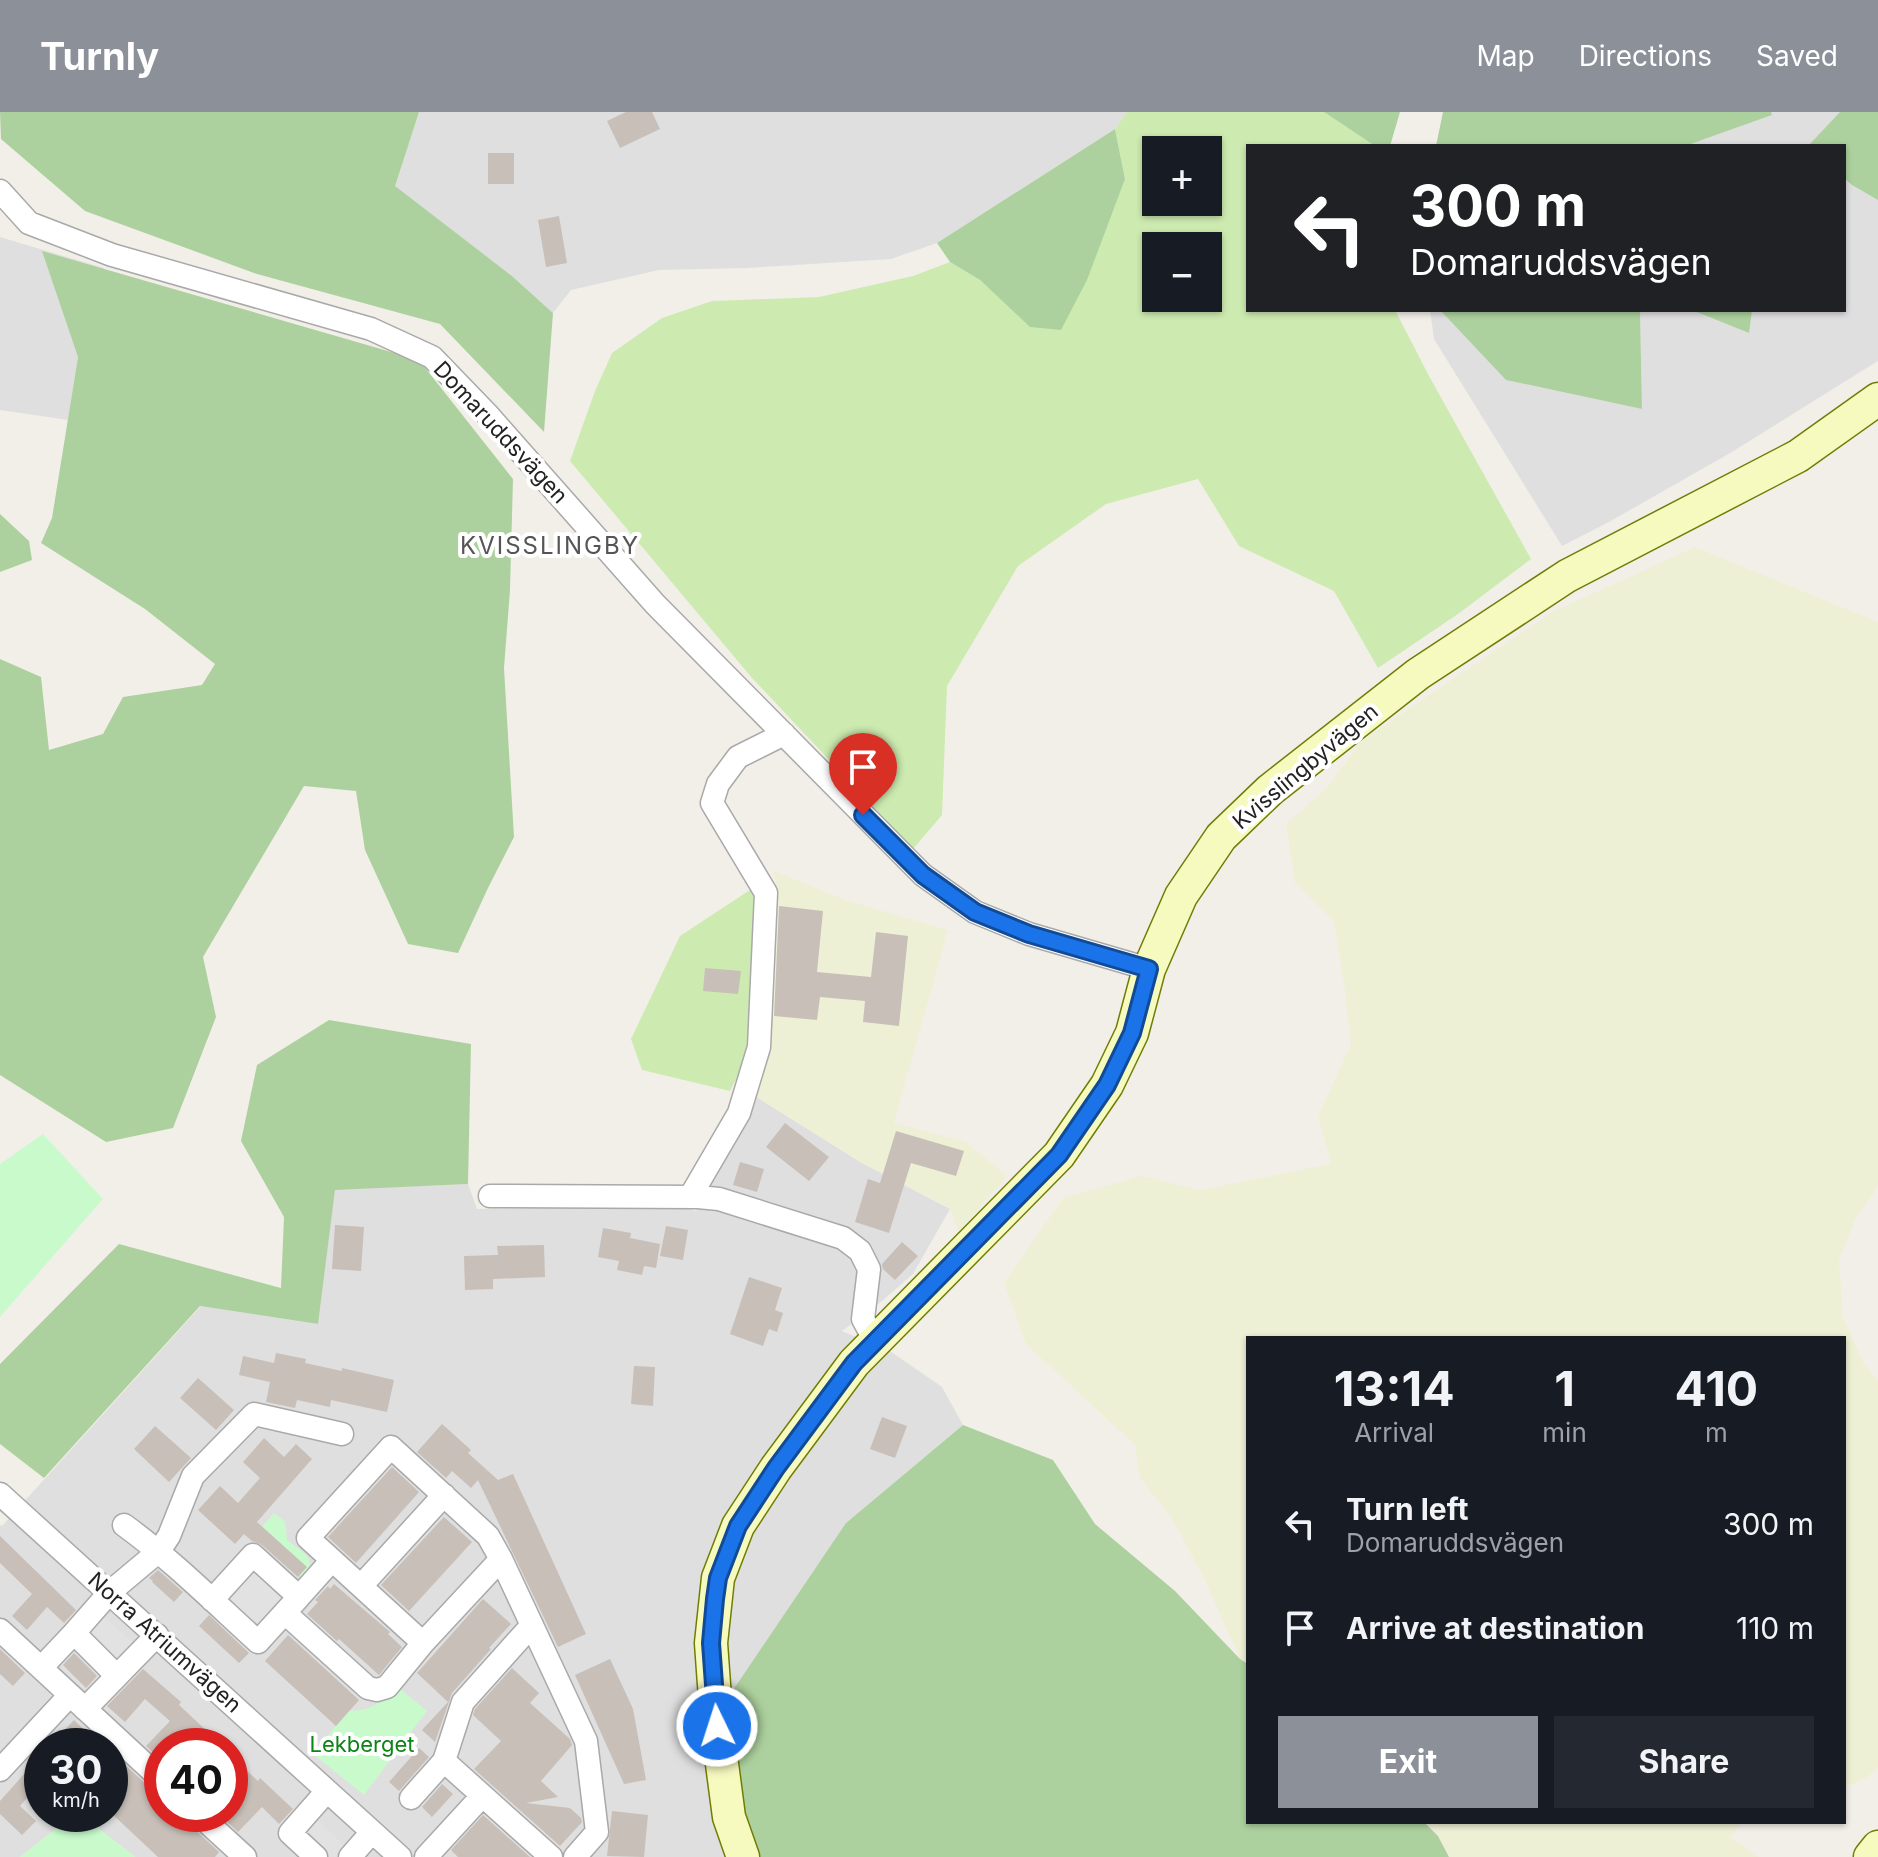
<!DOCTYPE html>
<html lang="en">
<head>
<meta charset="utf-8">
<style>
	body { margin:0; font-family:Inter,sans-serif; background:#242831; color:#f1f3f6; height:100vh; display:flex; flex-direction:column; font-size:30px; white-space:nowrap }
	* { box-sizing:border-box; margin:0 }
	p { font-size:26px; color:#9ea1a6 }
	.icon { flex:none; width:44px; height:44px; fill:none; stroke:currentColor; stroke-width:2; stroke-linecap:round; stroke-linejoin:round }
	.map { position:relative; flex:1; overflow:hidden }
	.sheet { position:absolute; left:1246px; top:1224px; width:600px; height:488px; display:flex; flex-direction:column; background:#171b24; border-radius:0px; box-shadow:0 2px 6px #0004 }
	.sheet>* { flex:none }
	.banner { position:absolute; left:1246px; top:32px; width:600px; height:168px; border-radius:0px; box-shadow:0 2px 6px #0004; background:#202124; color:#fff; overflow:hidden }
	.fabs { position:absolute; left:1142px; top:24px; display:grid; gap:16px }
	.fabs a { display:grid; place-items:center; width:80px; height:80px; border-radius:0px; background:#171b24; box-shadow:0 2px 6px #0004; font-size:40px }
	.speed { position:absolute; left:24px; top:1616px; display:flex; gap:16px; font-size:40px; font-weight:700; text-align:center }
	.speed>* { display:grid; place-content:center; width:104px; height:104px; border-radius:50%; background:#171b24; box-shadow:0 2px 6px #0004; line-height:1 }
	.speed small { font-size:20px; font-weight:400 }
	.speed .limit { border:12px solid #d22; background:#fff; color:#111 }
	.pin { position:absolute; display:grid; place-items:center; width:68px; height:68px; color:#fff; margin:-82px -34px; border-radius:50% 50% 50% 0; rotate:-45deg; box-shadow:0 0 8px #0007 }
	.pin .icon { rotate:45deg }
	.me { position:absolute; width:88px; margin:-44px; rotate:356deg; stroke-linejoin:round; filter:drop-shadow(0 0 6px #0008) }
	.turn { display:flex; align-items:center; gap:28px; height:168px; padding:0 32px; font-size:36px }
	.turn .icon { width:104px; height:104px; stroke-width:2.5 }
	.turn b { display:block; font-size:56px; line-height:68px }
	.eta { display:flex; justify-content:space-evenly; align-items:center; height:136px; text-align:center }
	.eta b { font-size:48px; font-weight:700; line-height:56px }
	.action { display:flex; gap:16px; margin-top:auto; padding:16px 32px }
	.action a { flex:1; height:92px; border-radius:0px; background:#8c9099; color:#fff; font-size:32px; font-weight:700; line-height:92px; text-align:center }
	.action a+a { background:#242831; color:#f1f3f6 }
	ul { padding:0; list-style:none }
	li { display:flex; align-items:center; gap:24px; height:104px; padding:0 32px }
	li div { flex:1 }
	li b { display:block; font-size:30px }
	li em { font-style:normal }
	header { display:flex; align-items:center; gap:48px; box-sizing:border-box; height:112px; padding:0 40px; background:#8c9099; color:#fff }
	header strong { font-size:38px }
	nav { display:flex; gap:44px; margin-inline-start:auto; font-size:28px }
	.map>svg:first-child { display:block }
</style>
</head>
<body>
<header>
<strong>Turnly</strong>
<nav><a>Map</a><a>Directions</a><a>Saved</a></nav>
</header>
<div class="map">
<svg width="1878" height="1745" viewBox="0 0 1878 1745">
	<rect width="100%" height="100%" fill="#f2efe9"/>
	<path fill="#e0dfdf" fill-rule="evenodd" d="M419,0H1127L1115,17L937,131L891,147L746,156L659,158L571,178L553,201L512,164L394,74Z
		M1771,0H1878V249L1732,340L1609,410L1562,434L1434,227L1430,198H1440L1507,268L1642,297L1640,198H1844V34H1685L1771,3Z
		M0,125L104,156L78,245L68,308L0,298Z
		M755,984L862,1051L950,1097L913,1162L882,1189L842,1219L890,1239L942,1275L963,1313L846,1411L747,1745H135L80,1702H110V1634H42V1702H75L20,1745H0V1413L2,1414L201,1194L317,1212L335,1077L468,1072L477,1097L678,1093L696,1099ZM162,1634H230V1702H162Z"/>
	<path fill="#eef0d5" d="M1695,435L1878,510V1072L1874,1081L1856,1106L1839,1147L1843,1205L1864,1252L1878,1269V1656L1866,1666L1844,1676V1226H1248V1552L1240,1547L1204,1466L1171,1405L1140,1366L1135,1333L1026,1232L1004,1171L1063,1086L1141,1064L1200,1078L1331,1052L1318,1004L1351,932L1345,878L1334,810L1295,771L1286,712L1327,676L1361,629L1554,499Z
		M774,759L848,789L948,818L894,1011L966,1030L1007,1064L958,1120L950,1096L862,1051L755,984L766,920L778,794Z
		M1424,1710H1740L1731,1726L1758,1745H1449L1438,1724Z"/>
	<path fill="#cdebb0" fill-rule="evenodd" d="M1127,0H1324L1375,34H1248V198H1395L1429,264L1531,447L1458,502L1378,556L1334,479L1239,434L1198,367L1106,392L1018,454L947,574L942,703L913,737L752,566L570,349L595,279L612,241L662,206L712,189L819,185L913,164L950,150L980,168L1030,214L1125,67L1115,17ZM1156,38H1208V90H1156ZM1156,134H1208V186H1156Z
		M753,776L760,793L752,934L730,979L642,958L631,927L680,824Z"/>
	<path fill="#add19e" d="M0,0H419L395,74L512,164L553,201L544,320L440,212L257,162L85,99L1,27Z
		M1324,0H1400L1390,34H1375Z
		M1443,0H1771L1772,3L1685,34H1436Z
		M1840,0H1878V88L1852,73L1844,66V34H1808Z
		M1115,17L1125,67L1087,168L1061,218L1030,215L980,168L950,150L937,131Z
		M42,139L419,248L513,367L510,478L504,556L514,725L488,776L458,841L408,832L365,738L356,679L304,674L203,845L216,905L173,1016L106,1030L0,963V547L41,565L49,638L103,622L123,585L202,573L215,552L145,497L41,431L52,406L78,245Z
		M1440,198H1640L1642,297L1506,268Z
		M1692,198H1752L1749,221Z
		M0,402L29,429L32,448L0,460Z
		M329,908L471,932L468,1072L335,1078L318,1212L200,1194L44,1366L0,1332V1252L119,1132L281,1176L284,1105L241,1029L257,953Z
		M963,1313L1053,1348L1095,1412L1175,1479L1240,1547L1248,1552V1710H1424L1438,1724L1449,1745H747L723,1593L846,1411Z"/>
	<path fill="#c8facc" d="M43,1022L103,1087L0,1205V1052Z
		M274,1401L285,1410L287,1428C302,1440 320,1447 302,1465L255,1423Z
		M394,1572L427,1599L364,1683L313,1642L348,1599C377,1598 376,1592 394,1572Z
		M75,1702H80L135,1745H20Z"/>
	<path fill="#e2e2e2" d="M254,1434L308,1483L257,1540L202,1491Z
		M100,1501L134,1532L119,1548L85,1517Z
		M313,1704L348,1737L340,1745H329L300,1718Z"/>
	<path fill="#c7bfb8" d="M626,0H652L660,17L620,36L607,9Z
		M488,41H514V72H488Z
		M559,104L567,151L546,155L538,108Z
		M779,794L823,799L817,860L871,865L876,820L908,824L899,914L863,910L865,889L820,885L817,908L774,904Z
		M705,856L741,859L738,882L703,879Z
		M785,1011L829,1045L809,1069L766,1035Z
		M896,1019L964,1039L956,1064L911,1051L889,1121L855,1110L868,1067L880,1071Z
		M740,1050L764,1057L757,1080L733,1073Z
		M335,1113L364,1115L361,1159L332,1157Z
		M666,1114L688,1118L683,1148L660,1144Z
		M603,1116L631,1121L630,1126L660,1132L656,1156L644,1154L642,1163L617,1158L619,1149L598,1145Z
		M902,1130L918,1144L895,1168L883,1157L882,1152Z
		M544,1133L545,1165L493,1167V1177L465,1178L464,1144L498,1143L497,1134Z
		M749,1165L782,1176L775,1198L783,1201L777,1220L769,1217L763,1234L730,1222Z
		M276,1241L306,1247L305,1251L342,1259V1256L394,1268L387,1300L331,1288L330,1295L297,1288L295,1296L266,1290L270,1270L239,1263L243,1244L274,1251Z
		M634,1254L655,1255L653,1294L631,1292Z
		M198,1266L234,1298L216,1318L180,1286Z
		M882,1305L907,1314L895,1346L870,1337Z
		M442,1312L471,1338L468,1341L498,1368L513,1362L586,1522L558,1535L478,1368L471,1376L452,1359L446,1366L417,1340Z
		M155,1314L191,1346L169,1370L134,1337Z
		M264,1326L284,1345L296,1332L312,1347L257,1410L307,1455L298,1465L262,1433L252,1429L244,1422L235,1432L198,1398L220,1374L238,1391L260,1366L243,1350Z
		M392,1355L419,1380L356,1451L328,1425Z
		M444,1405L472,1430L409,1499L381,1473Z
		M0,1424L76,1498L64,1511L47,1495L27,1518L12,1504L32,1482L0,1451Z
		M158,1458L183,1480L174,1490L152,1470L153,1469L149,1466Z
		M334,1472L390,1520L388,1522L402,1535L379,1563L339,1527L337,1529L307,1502L318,1490L315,1488L328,1474L330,1477Z
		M483,1487L511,1512L489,1536L491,1537L452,1581L435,1630L422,1618L448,1590L417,1561Z
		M209,1503L249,1541L239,1551L199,1514Z
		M288,1523L359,1588L336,1614L265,1549Z
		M0,1537L25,1561L13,1574L0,1562Z
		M74,1541L97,1564L86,1576L63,1553Z
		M610,1547L633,1597L646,1668L624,1672L575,1563Z
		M512,1556L539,1581L530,1591L570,1627L572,1633L541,1669L558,1685L526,1691L570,1696L581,1706L582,1710L560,1734L474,1657L501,1629L473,1603L475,1597Z
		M143,1557L181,1590L179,1593L223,1634H162V1649L146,1634L170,1609L145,1587L125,1610L107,1594Z
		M74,1608L101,1634H49Z
		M419,1636L429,1645L399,1679L389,1670Z
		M110,1639L162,1687V1702H178L219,1740L215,1745H158L110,1700Z
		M42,1642V1669L20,1694L36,1709L22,1723L0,1702V1689Z
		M230,1643L258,1669L260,1666L293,1697L279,1712L262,1695L238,1720L223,1706L227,1702H230V1698L246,1681L230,1666Z
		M442,1672L453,1682L432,1705L422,1695Z
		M612,1699L648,1703L644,1745L607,1744Z
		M483,1703L530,1745H458L451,1738Z"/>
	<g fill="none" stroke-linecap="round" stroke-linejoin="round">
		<g stroke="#a9a9a9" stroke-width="25">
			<path id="street" d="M0,79L29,111L112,143L371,217L432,245L489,304L655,492L923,763L975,800L1029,822L1149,857
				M490,1084L698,1085L719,1087L843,1126L860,1139L869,1157L863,1207L875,1229
				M690,1085L739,1001L759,935L766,781L712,691L718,672L738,645L784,622
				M0,1382L400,1745
				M124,1413C172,1448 214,1490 258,1530L299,1485L253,1443L212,1488
				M361,1474L444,1383
				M299,1485L332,1448
				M285,1501L368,1576L377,1578L387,1575L423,1531L501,1447
				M0,1518L162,1668
				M157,1523L117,1564L74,1521L110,1480L159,1439L169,1424L193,1364L254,1302L342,1322
				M423,1531L308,1426L391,1335L488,1424L501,1447L586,1629L597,1720L575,1745
				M41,1556L74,1521
				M85,1597L120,1561
				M444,1649L551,1745
				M0,1658L70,1583
				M411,1686L444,1649L463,1590L532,1513
				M198,1702L245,1745
				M316,1745L290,1721L327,1679
				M350,1745L372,1720
				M426,1745L482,1684"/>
		</g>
		<g stroke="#707d05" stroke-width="35">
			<path id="secondary" d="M743,1745L729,1705L717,1614L711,1531L718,1466L738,1414L776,1356L854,1251L1059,1043L1107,973L1132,921L1149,857L1181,784L1221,725L1270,678L1418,562L1567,464L1798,344L1878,287
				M1870,1745L1878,1735"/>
		</g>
		<use href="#street" stroke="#fff" stroke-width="22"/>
		<use href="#secondary" stroke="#f7fabf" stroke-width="32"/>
	</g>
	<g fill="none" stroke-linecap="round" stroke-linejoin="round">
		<g stroke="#114b97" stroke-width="20">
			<path id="route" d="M717,1614L711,1531L715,1487L718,1466L738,1414L776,1356L854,1251L1059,1043L1107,973L1132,921L1149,857L1029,822L975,800L923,763L863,703"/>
		</g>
		<use href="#route" stroke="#1a73e8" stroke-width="14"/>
	</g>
	<g text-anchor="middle" stroke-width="8" stroke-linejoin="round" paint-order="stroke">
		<g font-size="22" fill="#222" stroke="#fff">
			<text transform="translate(501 320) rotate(47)" y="8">Domaruddsvägen</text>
			<text transform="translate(1305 654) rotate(-40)" y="8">Kvisslingbyvägen</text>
			<text transform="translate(165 1530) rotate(42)" y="8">Norra Atriumvägen</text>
		</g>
		<g font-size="22" fill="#0c8416" stroke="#fff">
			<text x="362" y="1640">Lekberget</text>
		</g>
		<g font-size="24" letter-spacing="2" fill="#555" stroke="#fff">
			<text x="550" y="442">KVISSLINGBY</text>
		</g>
	</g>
</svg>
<div class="fabs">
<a>+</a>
<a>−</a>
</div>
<div class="speed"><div>30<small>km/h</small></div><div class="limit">40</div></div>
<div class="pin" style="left:863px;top:703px;background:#d93025"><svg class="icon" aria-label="arrive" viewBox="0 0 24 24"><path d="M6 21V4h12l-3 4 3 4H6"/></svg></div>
<svg class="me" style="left:717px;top:1614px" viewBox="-20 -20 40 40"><circle r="17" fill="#1a73e8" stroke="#fff" stroke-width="3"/><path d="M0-11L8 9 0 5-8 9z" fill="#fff"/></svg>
<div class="banner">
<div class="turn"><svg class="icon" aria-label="left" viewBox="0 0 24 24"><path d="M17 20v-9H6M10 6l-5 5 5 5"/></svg><div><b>300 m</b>Domaruddsvägen</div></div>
</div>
<section class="sheet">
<div class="eta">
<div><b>13:14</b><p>Arrival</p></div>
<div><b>1</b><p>min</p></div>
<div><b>410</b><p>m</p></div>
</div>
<ul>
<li><svg class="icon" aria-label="left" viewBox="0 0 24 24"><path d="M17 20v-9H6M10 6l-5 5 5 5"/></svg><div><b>Turn left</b><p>Domaruddsvägen</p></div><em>300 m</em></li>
<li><svg class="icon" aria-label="arrive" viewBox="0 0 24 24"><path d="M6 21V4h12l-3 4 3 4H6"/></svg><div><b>Arrive at destination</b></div><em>110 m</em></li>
</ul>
<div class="action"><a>Exit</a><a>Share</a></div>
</section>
</div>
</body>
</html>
